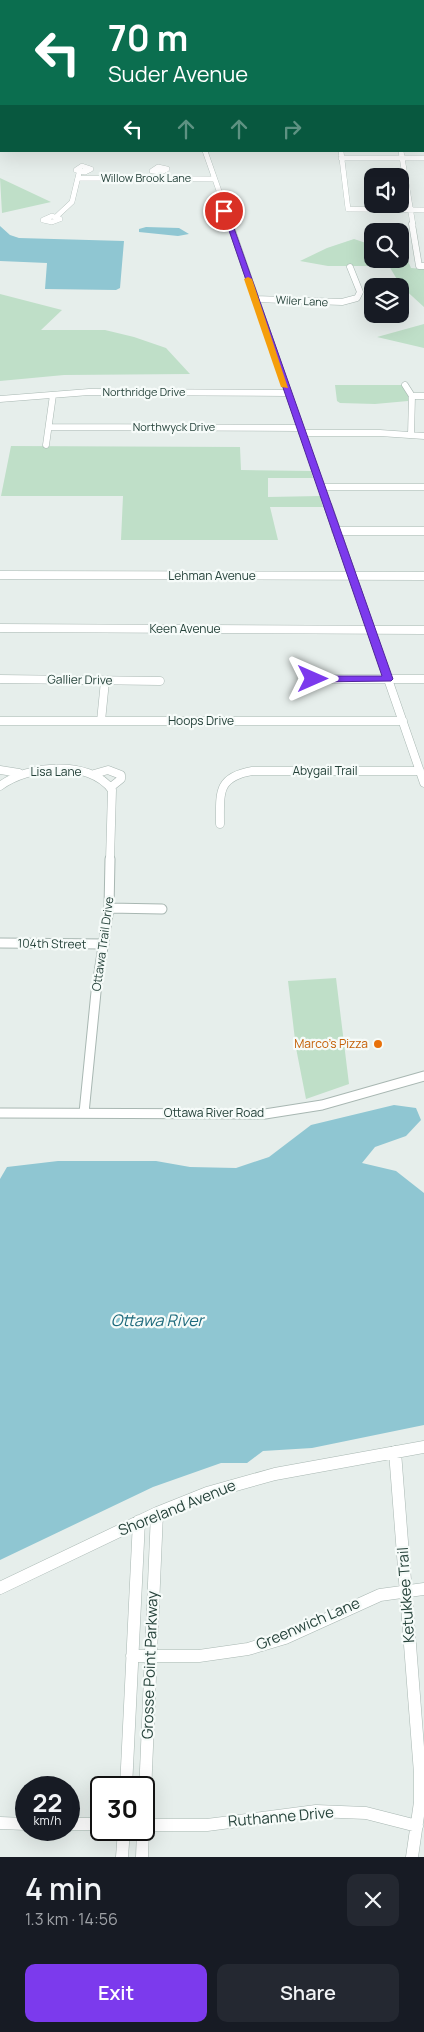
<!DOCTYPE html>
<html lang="en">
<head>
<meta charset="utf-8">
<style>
	body { margin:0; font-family:Manrope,sans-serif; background:#242831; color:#f1f3f6; height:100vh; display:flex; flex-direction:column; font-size:19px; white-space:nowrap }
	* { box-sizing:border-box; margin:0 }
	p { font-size:16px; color:#9ea1a6 }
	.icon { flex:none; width:28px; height:28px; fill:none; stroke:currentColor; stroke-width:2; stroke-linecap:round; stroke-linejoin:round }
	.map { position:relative; height:1857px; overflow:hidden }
	.sheet { display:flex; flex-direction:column; background:#171b24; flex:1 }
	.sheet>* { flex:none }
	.guide { position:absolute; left:0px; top:0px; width:425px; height:152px; box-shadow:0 5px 20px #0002; background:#0b6e4f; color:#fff; overflow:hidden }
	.tools { position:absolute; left:364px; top:168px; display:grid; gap:10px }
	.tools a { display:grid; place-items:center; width:45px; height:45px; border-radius:10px; background:#171b24; box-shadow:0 5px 20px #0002; font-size:25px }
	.speed { position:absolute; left:15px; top:1776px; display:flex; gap:10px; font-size:25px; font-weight:700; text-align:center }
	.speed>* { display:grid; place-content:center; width:65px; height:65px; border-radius:50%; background:#171b24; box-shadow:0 5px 20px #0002; line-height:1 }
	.speed small { font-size:12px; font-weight:400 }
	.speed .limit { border:2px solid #111; border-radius:8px; background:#fff; color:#111 }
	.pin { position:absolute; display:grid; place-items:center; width:42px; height:42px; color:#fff; margin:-21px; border:2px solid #fff; border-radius:50%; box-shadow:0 1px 5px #0007 }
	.me { position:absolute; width:55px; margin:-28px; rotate:90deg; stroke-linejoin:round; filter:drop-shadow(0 0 4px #0008) }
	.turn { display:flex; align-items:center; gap:18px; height:105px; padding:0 25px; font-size:22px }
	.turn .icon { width:65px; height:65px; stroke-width:2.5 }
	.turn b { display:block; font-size:35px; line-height:42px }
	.lanes { display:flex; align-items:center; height:48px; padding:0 25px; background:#0003; justify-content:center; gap:25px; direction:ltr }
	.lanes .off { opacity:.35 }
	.round { display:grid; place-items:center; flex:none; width:52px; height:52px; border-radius:10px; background:#242831 }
	.headline { display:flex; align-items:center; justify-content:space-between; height:85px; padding:0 25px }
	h1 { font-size:30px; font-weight:600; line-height:38px }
	.button { display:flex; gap:10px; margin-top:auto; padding:10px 25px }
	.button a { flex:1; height:58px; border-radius:10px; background:#7c3aed; color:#fff; font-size:20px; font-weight:600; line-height:58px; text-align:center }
	.button a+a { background:#242831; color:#f1f3f6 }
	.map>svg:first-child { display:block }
</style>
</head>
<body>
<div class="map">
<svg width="424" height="1857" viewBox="0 0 424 1857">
	<rect width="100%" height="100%" fill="#e6eeeb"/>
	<path fill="#bfdfc8" d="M0,178L51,202L2,213Z
		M354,239L372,245V259H400V254L406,256L411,268L424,269V307L401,286L389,266H328L300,261L327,248Z
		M0,294L62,310L41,330H105L134,337L166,348L190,374L64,375L0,381Z
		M424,324V348L377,337Z
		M335,385H402L408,394V401L375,404L340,403L337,401Z
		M11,446L240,447L241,470L311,471L313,478H268V497L320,496L323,507H270L278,540H121L123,496H1Z
		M336,978L349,1084L306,1099L296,1048L288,981Z"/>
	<path fill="#8fc6d2" d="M0,226L10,235L19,238L124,241L120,288L116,290L45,289L47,263L0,261Z
		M146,227L179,228L189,234L178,236L139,232V229Z
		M394,1105L416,1108L421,1120L406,1136L375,1147L362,1163L396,1171L424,1193V1425L312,1448L263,1451L247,1463H221L153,1487L0,1560V1179L7,1167L58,1161H156L190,1167L236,1168L269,1157L311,1125Z"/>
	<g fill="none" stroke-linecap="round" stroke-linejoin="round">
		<g stroke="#a8b7b2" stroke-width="5.5">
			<path id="minor-far4" d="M98,0L103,1
				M396,0L401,1
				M18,1L22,0
				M86,1L90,0
				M153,1L157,0
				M205,151L231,225
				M341,151L348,209L424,210
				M401,151L413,225
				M341,158H424
				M82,166L91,169L85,172L76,170Z
				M158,167L167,169L161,172L152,171Z
				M78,178L214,179
				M52,216L60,219L52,222L43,220Z
				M57,216L72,202L79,173"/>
		</g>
		<g stroke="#a8b7b2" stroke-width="7">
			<path id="minor-far3" d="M230,224L328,507
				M412,224L419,266H424
				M255,299L342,302L357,298L360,292L350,267
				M405,385L412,396L411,435
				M412,396H424
				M0,399L89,392L287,393
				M49,427L300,428
				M302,433H380L424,436
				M46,445L53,395
				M321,487H424"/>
		</g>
		<g stroke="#a8b7b2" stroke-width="9">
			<path id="minor-far2" d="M328,506L424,783
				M336,531H424
				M0,575L424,576
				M0,628L424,630
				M0,679L160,681
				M313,679H424
				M0,721H403
				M101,721L105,681
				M0,770L19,773
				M94,774L108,770L121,775V779L111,787
				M0,786C28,765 89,759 112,790L110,860
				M220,824C220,793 217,777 252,771H420"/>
		</g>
		<g stroke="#a8b7b2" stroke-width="11">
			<path id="minor-far1" d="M109,908L162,909
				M0,943L104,944
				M0,1113L265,1114L322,1105L424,1076
				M84,1113L96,992L109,908L110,859"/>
		</g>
		<g stroke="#a8b7b2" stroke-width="13">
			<path id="minor" d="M395,1452L420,1773V1802L412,1857
				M0,1588L157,1513L207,1493L275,1474L424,1447
				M132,1656H199L248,1649L285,1638L380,1595L424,1589
				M126,1788L139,1521
				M144,1817L157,1513
				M0,1823L26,1824
				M69,1824H101
				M144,1825H207L316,1811L366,1813L417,1826
				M122,1857L124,1830
				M142,1857L143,1830"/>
		</g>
		<use href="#minor-far4" stroke="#fff" stroke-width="5"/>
		<use href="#minor-far3" stroke="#fff" stroke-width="6"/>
		<use href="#minor-far2" stroke="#fff" stroke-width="8"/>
		<use href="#minor-far1" stroke="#fff" stroke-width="9"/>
		<use href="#minor" stroke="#fff" stroke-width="12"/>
	</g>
	<path fill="#7c3aed" stroke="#51269a" d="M222,210L228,211L393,679L391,681L313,682L308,679L313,676H382Z"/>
	<path fill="#f59e0b" d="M248,277L252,279L288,388L281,387L244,279Z"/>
	<circle fill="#e8710a" stroke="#f6fbf9" stroke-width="2" cx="378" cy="1044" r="5"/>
	<g text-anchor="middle" stroke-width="4.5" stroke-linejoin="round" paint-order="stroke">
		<g font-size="11" fill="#244139" stroke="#f6fbf9">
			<text x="146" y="182">Willow Brook Lane</text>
			<text transform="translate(302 301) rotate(3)" y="4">Wiler Lane</text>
			<text x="144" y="396">Northridge Drive</text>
			<text x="174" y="431">Northwyck Drive</text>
		</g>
		<g font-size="12" fill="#244139" stroke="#f6fbf9">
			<text x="212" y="580">Lehman Avenue</text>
			<text x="185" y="633">Keen Avenue</text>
			<text transform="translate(80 680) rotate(1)" y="4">Gallier Drive</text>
			<text x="201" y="725">Hoops Drive</text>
			<text x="325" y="775">Abygail Trail</text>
			<text x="56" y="776">Lisa Lane</text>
			<text transform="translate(52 944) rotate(1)" y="4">104th Street</text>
			<text transform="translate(103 944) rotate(-82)" y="4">Ottawa Trail Drive</text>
			<text x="214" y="1117">Ottawa River Road</text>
		</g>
		<g font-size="12" fill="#c56008" stroke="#f6fbf9" text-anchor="end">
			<text x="368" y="1048">Marco's Pizza</text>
		</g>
		<g font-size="15" fill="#244139" stroke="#f6fbf9">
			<text transform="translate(177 1508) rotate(-22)" y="5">Shoreland Avenue</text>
			<text transform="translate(406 1595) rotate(-94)" y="5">Ketukkee Trail</text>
			<text transform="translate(308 1624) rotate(-23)" y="5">Greenwich Lane</text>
			<text transform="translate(150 1665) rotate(-88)" y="5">Grosse Point Parkway</text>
			<text transform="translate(281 1817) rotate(-5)" y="5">Ruthanne Drive</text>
		</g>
		<g font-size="16" font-style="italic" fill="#1f6b7d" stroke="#f6fbf9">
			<text x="157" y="1326">Ottawa River</text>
		</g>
	</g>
</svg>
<div class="tools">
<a><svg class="icon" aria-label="sound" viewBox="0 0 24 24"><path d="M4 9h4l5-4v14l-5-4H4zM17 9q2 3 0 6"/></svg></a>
<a><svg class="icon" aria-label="search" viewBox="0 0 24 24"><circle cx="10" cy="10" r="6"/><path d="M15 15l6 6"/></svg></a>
<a><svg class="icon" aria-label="layers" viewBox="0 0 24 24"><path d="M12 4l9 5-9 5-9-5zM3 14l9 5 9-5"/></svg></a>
</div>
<div class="speed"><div>22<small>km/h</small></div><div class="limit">30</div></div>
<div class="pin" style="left:224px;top:211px;background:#d93025"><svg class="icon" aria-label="arrive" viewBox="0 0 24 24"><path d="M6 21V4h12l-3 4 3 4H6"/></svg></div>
<svg class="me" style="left:313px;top:679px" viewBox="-20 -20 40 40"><path d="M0-17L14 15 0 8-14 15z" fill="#7c3aed" stroke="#fff" stroke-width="4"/></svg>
<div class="guide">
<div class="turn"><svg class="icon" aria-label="left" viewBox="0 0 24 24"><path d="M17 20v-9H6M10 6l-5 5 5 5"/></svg><div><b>70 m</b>Suder Avenue</div></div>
<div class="lanes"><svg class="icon" aria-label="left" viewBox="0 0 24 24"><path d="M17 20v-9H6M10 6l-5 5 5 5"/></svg><svg class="icon off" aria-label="ahead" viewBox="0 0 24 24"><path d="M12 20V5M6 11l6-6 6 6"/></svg><svg class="icon off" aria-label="ahead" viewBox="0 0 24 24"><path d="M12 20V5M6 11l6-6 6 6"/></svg><svg class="icon off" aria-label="right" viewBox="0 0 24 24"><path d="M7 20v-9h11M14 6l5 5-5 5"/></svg></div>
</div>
</div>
<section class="sheet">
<div class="headline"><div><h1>4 min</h1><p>1.3 km · 14:56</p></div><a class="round"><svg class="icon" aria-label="close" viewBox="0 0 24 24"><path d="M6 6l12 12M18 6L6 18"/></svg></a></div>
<div class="button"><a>Exit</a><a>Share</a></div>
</section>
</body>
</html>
